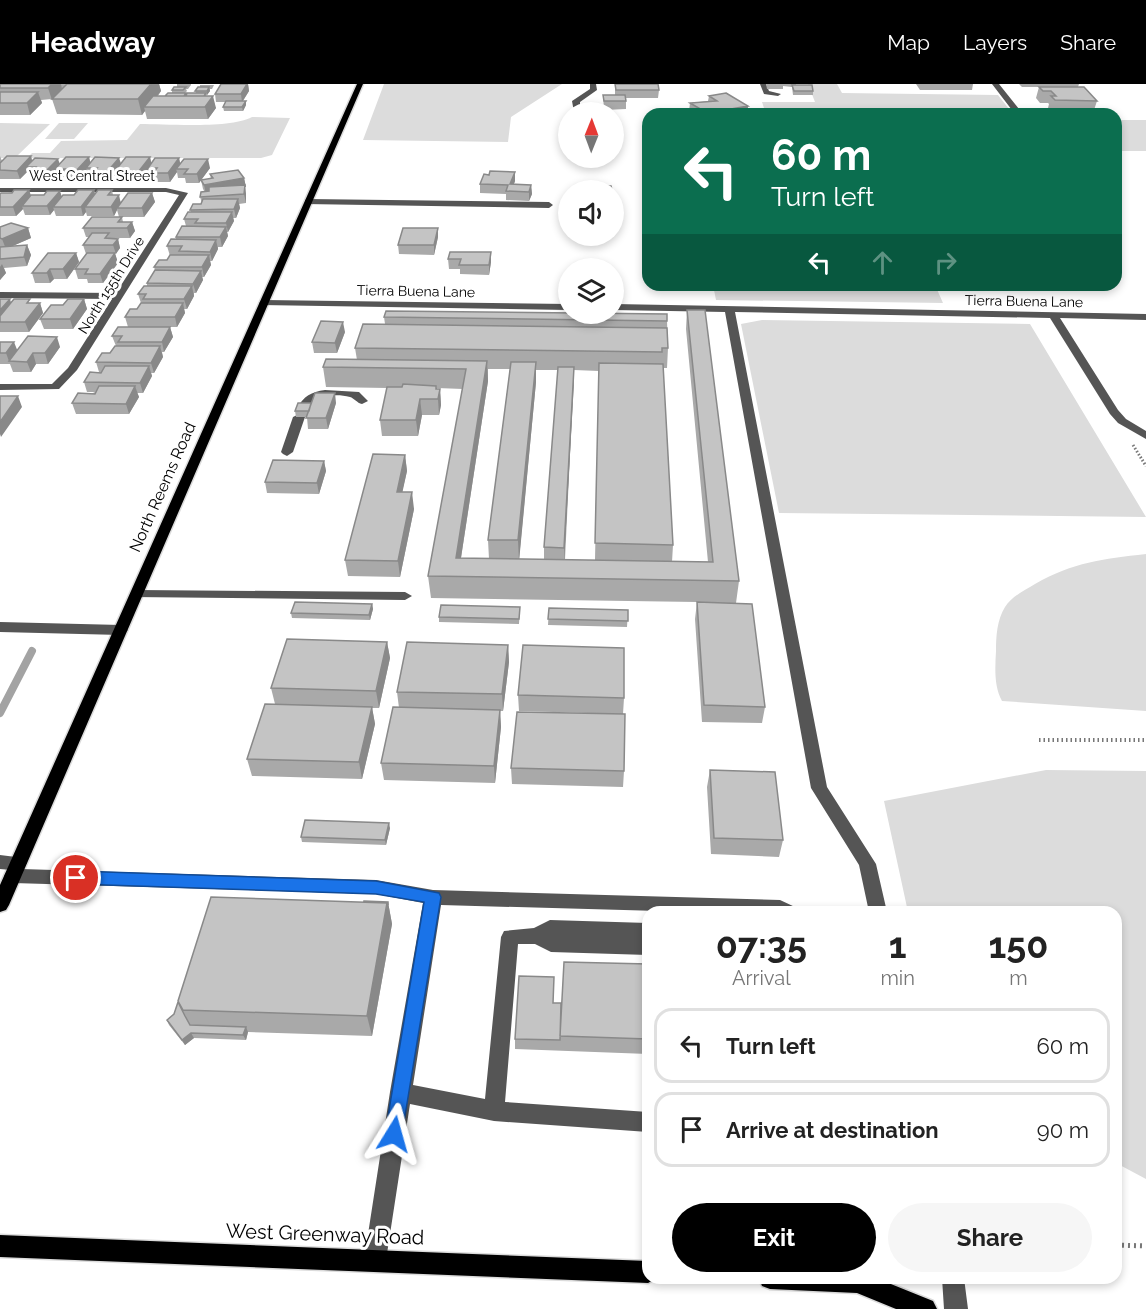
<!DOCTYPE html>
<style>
:root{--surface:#fff;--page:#f6f6f6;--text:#222;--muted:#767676;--line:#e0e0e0;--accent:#000}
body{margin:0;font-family:Raleway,sans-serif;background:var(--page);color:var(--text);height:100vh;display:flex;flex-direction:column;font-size:22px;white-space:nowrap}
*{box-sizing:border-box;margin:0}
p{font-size:20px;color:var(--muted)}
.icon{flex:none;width:33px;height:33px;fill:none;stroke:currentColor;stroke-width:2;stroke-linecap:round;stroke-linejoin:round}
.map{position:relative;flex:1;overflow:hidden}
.details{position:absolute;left:642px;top:822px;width:480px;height:378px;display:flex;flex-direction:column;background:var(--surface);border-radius:18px;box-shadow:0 3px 9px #0003}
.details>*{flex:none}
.guide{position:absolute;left:642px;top:24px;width:480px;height:183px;border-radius:18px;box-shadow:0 3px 9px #0003;background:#0b6e4f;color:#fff;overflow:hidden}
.needle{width:39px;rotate:1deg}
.fabs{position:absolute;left:558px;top:18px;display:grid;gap:12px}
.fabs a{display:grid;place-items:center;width:66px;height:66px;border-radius:50%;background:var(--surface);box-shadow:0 3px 9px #0003;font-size:30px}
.pin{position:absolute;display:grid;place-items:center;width:51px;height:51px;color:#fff;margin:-26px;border:3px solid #fff;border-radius:50%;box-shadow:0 2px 6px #0007}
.me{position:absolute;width:66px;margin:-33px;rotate:8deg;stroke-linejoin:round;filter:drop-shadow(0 0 4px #0008)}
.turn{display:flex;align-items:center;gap:21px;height:126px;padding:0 30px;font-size:27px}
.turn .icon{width:78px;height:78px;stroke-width:2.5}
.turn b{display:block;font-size:42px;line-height:51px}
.lanes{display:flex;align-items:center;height:57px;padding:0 30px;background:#0003;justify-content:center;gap:30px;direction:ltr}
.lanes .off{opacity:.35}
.eta{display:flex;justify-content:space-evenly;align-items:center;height:102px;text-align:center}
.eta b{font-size:36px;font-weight:700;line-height:42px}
.action{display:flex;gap:12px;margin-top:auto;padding:12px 30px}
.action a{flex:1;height:69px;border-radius:36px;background:var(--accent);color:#fff;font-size:24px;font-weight:700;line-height:69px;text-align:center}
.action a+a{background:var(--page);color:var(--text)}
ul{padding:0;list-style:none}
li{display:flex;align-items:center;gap:18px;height:75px;margin:0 12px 9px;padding:0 18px;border:3px solid var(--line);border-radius:18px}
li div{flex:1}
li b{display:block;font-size:22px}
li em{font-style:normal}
header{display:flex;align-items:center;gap:36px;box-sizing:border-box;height:84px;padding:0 30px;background:var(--accent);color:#fff}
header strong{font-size:28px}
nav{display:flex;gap:33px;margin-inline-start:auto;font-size:21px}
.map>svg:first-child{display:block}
.green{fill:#dcdcdc}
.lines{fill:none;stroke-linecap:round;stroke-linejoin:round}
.stream{stroke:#a3a3a3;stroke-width:8}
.major-casing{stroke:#dbdbdb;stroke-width:3}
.path-far2{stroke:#777;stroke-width:3;stroke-dasharray:1.5 2;stroke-linecap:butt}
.path-far1{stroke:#777;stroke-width:4;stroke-dasharray:1.5 3;stroke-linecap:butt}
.path{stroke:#777;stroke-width:5;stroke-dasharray:2 4;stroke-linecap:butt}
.minor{fill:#555;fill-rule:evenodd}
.major{fill:#000;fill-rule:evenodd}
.wall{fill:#a9a9a9;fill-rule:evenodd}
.shaded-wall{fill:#898989}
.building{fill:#c4c4c4;stroke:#898989;stroke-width:1.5}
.route{fill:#1a73e8;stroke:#114b97;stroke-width:1.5}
.labels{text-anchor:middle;stroke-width:6;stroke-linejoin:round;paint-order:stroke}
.far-street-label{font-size:14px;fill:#000;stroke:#fff}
.street-label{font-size:16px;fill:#000;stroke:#fff}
.near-street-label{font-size:20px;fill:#000;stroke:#fff}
</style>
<header>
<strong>Headway</strong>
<nav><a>Map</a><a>Layers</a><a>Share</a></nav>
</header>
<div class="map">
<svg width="1146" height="1225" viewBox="0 0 1146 1225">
<rect width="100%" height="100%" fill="#fff"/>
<path class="green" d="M384,0H562L511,33L508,58L363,56Z
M808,0H837L842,9L998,11L1009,25L999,30H766L762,18H815Z
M252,33L290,34L272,71L261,74H27L32,69H50L61,57L127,56L140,40C167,40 229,45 252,33Z
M1116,36H1146V67H1116Z
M0,39L50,40L15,74H0Z
M59,39H88L74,55H45Z
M713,201H935L943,219L716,216Z
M762,236L1030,240L1146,433L779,429L741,240Z
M1146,470V627L1002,617C994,602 995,585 996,567C996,552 997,536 1005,523C1011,513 1025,506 1035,500C1074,478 1102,475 1146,470Z
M1046,686L1146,687V1095L1116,1079V828H908L884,717Z"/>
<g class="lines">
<path class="stream" d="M0,629L32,567"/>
<g class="major-casing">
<path id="major" d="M357,0H363L9,821L6,826L0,828V801Z
M0,1151L648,1177V1194H657L648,1199L0,1173Z
M759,1194H876L933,1217L937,1225H896L857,1209L770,1205L762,1202Z"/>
</g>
<path class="path-far2" d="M1133,361L1146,382"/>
<path class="path-far1" d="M1039,656H1146"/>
<path class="path" d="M1116,1161L1146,1162"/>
<path class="minor" d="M590,0H596L597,6L580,18V28H574L572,17L590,5Z
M760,0H766L769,7L781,10L778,12L764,10Z
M992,0H999L1023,30H1015Z
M0,104H166L188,109L77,286L59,305L0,306V300H52L68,284L112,215L0,214V208L116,209L179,111L166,108H0Z
M308,115L549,118L553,121L549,124L305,120V116Z
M264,216L568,220V226L261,221L259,219Z
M614,220L1146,230V236L1060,234L1118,326L1126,335L1146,347V355L1118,339L1110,330L1050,234L735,228L827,703L876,780L887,828H869L859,781L811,704L725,228L614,226Z
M325,306L359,308L368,317L362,320C357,319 354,314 350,313C333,309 316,312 307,326H299L297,324C304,312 311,308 325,306Z
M299,330L305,333L293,368L287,372L283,370L281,368L293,333Z
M137,506L405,508L412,512L405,516L132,513L130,510Z
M0,538L121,541L128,546L121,551L0,548Z
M0,771L24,774L27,779L21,785L376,796L433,806L780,816L795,823L798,828H695L441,821L413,1001L485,1015L501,853L504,847L534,844L550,836L648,839V855L553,852L648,855V871L551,868L535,860H518L505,1018L648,1028V1048L494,1037L410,1020L386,1176L383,1184L375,1187L367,1184L364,1176L390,1008L423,819L376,810L13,799L7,797L4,792L7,787L11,786L0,785Z
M942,1194H964L968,1225H944Z"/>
<use href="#major" class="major"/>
</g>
<path class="wall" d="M0,0H159L161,7L158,12H165L172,9V6L177,3V0H191V1L188,5H186L187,7L185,9L186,11L196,9L195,7L200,3V1H214L212,5H210V7L207,11H206L216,24L208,35H147L145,27L142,31L57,30L52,15L41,16L42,19L30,31H0Z
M221,0H248L249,7L243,17L246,21L243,27H224L223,23L226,18H216L215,10Z
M615,0L659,6L658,14H626V25L604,26L603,11H615Z
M766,0H796V1L813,7V11H793L792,3L783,2V5H767Z
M916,0H973L972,6H920Z
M1019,0H1079L1078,3L1097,17L1093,29L1051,28L1048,24L1049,20L1048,19H1040L1036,14L1039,3H1022Z
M709,12L748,22L747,30H695L689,27L690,19L708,17Z
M0,72L2,77L31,72L32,77L60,80L89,73L90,79H121L150,73L151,79L179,74L180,80L210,84L199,99H186L185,94H178L177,88L170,98H156L154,92H150L148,86L141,96H117L116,90L109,97H95L94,93L88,92L87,87L78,97H65L64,94H58L56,88L48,97H35L33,92H29L28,87L20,95H0Z
M210,90L244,94L246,103H245L246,110V119L239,120L240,124L236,134H233L234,137L228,148H227L228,152L222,163H218V165L212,177H210L211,181L204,193H202L203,196L196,209H194V212L187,225H184L185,229L177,243H128L125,233L137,225L141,219L138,210L147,202V199L155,186L154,183L167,176L170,172L167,162L176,155V153L186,142L184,135L191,128L190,126L201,120L202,119L200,113L205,108L203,105L201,96L211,95Z
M515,97L514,100L531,101L532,110L529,117L506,116V110L480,109V100Z
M29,106L31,112L62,113L74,111L94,106L95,110L112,106L113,111L121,118L152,109L155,118L144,133H119L117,126L114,132H87L86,128L83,132H56L54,126L50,131H25L23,125L16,132H0V110Z
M122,133L123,138H132L135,147L130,154H111V155H118L120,164L115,170L118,179L103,199H88L87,195H78L75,185L86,170L83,161L89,153H86L83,144Z
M0,143L28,144L31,154L10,163L27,161L31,171L27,182L4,184L6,189L0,196V163H2H0Z
M438,144V153L434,171L399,170L398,161Z
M450,168L491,178L489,191L460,190V185H449L448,175Z
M76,169L79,178L67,195H54L50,199H35L32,189Z
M0,215L11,219H40L43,229L29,248H0Z
M84,215L87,225L73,245H44L40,235L63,221Z
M687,226L739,497L736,519L765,623L762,639L702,638L695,535L697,518L431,514L428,492L463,305L437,304V305H440L441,321L439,331H422L418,352H382L380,336L387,304L326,303L323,283L357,276L355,264L385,240L384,233L667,237L668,264L667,284H663L673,461L672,478H708L686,245ZM488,285H510L488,456L489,475L461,474L488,297ZM536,286H558L544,463V476L519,475L536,298ZM574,286L599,287L595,476H565Z
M170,243L173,253L164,268H162L163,273L154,289H151L152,292L143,309H137L139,313L129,330H76L72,319L95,308H87L84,298L99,288L96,278L110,269L116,262L112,252Z
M345,248L337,269H314L312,258Z
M0,258L17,266L60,263L48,280H36L31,288H13L10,280H0Z
M336,319L328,345H308L307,333H296L295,327Z
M405,371L407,387L402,408L414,425L400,493L348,492L345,476Z
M324,377L326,387L319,410L267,409L265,398Z
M372,520L373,525L370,536L292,534L291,529Z
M520,523L519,540L439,538V533Z
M549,524L628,526L627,543L548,541Z
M387,558L390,574L379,624H372L375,640L362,695L252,692L247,675L275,620L271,604Z
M508,561L509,578L503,627H500L501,643L495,699L384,696L381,679L399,624L397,608Z
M518,611L624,614L623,630L519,627Z
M511,684L624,687L623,703L512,700Z
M710,686L783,756L779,773L711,770L707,703Z
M390,744L386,761L302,758L301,753Z
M364,818H388L392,840L372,952L248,948L246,956L194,954L185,961L169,941L167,936L174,930L178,918Z
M648,880V970L515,965V955L554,903L553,919H561Z"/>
<path class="shaded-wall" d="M52,0H61L62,5L52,16L48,4Z
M151,0H159L161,7L148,23H144L145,27L142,31L138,15Z
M247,0H248L249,7L242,18L241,10Z
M209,3L210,7L207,11V7Z
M38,8L42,19L30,31L27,19Z
M213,12L216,24L208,35L205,23Z
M246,17V21L243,27L242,23Z
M748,22L747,30H713L714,28Z
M709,25V30H702V26Z
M31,72L33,81L26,83L28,87L20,95L17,87Z
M89,73L91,81L86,84L87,87L78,97L75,88Z
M150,73L152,82L148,84V86L141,96L139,87Z
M119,74L122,82L115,87L116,90L109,97L107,88Z
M179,74L181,83L176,85L177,88L170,98L168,89Z
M58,75L61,83L55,85L56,88L48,97L45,88Z
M208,75L210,84L199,99L197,90Z
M515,88V97L511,107L510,100Z
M244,94L246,103H245L246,110V119L244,110H206L204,101Z
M531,101L532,110L529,117V108Z
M29,106L32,115L22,122L23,125L16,132L13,123Z
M94,106L96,115L85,123L86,128L83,132L81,123Z
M60,107L63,116L53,123L54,126L50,131L47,122Z
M152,109L155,118L144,133L142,124Z
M119,111L121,120L117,124V126L114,132L111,123Z
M238,115L240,124L236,134L234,125Z
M232,128L234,137L228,148L226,139Z
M132,138L135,147L130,154L127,144Z
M226,143L228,152L222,163L220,153Z
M28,144L31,154L6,165L2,155Z
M438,144V153L434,171V161Z
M118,155L120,164L116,170L113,161Z
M216,156L218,165L212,177L210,168Z
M27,161L31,171L27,182L24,173Z
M491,168V178L489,191V181Z
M76,169L79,178L67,195L63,185Z
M115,169L118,179L103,199L100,190Z
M209,171L211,181L204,193L202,183Z
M2,180L6,189L0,196V183Z
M50,185L54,195L50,199L47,189Z
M201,187L203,196L196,209L193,200Z
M192,202L194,212L187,225L184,215Z
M10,215L13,225L0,238V226Z
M84,215L87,225L73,245L70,235Z
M40,219L43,229L29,248L25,238Z
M183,219L185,229L177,243L175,233Z
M343,238L345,248L337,269L335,259Z
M170,243L173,253L164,268L162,258Z
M57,253L60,263L48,280L45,269Z
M14,258L18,268L9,277L10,280L6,269Z
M160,262L163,273L154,289L151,279Z
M33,269L36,280L31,288L27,278Z
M487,277L488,297L458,493L456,474Z
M536,278V298L519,478L518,456Z
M149,282L152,292L143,309L140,299Z
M574,283V298L564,480V464Z
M135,302L139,313L129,330L126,320Z
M440,305L441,321L439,331L438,315Z
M335,309L336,319L328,345L326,334Z
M18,312L22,323L1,353L0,350V338Z
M420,315L422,331L418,352L416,336Z
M405,371L407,387L399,424L397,408Z
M324,377L326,387L319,410L317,399Z
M412,408L414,425L400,493L398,477Z
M372,520L373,525L370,536L369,531Z
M387,558L390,574L379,624L376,607Z
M508,561L509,578L503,627L502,610Z
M372,623L375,640L362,695L359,678Z
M500,626L501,643L495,699L494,682Z
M389,739L390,744L386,761L385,756Z
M388,818L392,840L372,952L367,932L387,819Z
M246,943L248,948L246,956L243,951Z
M191,949L194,954L185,961L182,956Z"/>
<path class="building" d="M0,0H52L48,4H0Z
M67,0H151L138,15H52Z
M221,0H247L241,10H215Z
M615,0H658L659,6H616Z
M792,1H812L813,7H794Z
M174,3H186L183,6H172Z
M198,3H209L207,7H195Z
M1039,3H1084L1097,17L1055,16L1051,12H1056L1051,7H1043Z
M0,8H38L27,19H0Z
M168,9H186L184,12H165Z
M187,9H206L204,12H186Z
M726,9L748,22L714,28L709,25L702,26L690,19L717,17L709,12Z
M603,11H625L626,17H604Z
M153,12H213L205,23H144Z
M226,17H246L242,23H223Z
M7,72H31L17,87L0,86V79Z
M66,73H89L75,88H62L65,85H55Z
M95,73L119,74L107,88H93L97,84H86Z
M126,73H150L139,87H115Z
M35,74L58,75L45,88H32L36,83H26Z
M155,74H179L168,89H153L157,84H148Z
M184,75H208L197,90H184L188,85H176Z
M238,86L244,94L204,101L201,96L213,94L210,90Z
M490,87L515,88L510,100L531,101L529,108L506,107L508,101L480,100L484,90L489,91Z
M245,101L244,110L200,113L201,108L209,107V103Z
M593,102H611L612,106H593Z
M14,106H29L13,123H0V110L1,109H12Z
M78,106H94L81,123H53L63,111H74Z
M98,106H112L108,111H119L111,123H85Z
M47,107H60L47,122H22L31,111H44Z
M128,109H152L142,124H117Z
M203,115H238L234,125L190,126L193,120H201Z
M188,128H232L226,139H195L198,135H184Z
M92,133H122L118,138H132L127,144H83Z
M11,139L28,144L2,155L0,154V143Z
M182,142L226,143L220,153H176Z
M403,144H438L434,161H398Z
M92,149H109L105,154L118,155L113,161H83Z
M171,155L216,156L210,168L179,167L182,162H167Z
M27,161L24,173L0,175V163Z
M450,168H491L489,181H459L461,175H448Z
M48,169H76L63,185H50L47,189H32Z
M87,169H115L100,190H85L88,185H75Z
M170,171H209L202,183H154L159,176H167Z
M155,186L201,187L193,200L147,199Z
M144,202H192L184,215H143L146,210H138Z
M0,215H10L0,226Z
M14,215H30L27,219H40L25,238H0V232Z
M68,215H84L70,235H40L51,221H63Z
M141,219H183L175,233H125L130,225H137Z
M687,226H705L739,497L428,492L466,285L323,283L326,275L487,277L456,474L713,478Z
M386,227L667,230V237L384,233Z
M321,237L343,238L335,259L312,258Z
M363,240L667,244L668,264H662V268L355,264Z
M118,243H170L162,258H118L122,252H112Z
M28,252L57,253L45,269H33L27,278L9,277Z
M0,258H14L6,269H0Z
M115,262H160L151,279L96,278L102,269H110Z
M511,278H536L518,456H488Z
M599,279L663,280L673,461L595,459Z
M105,282H149L140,299L84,298L90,288L101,289Z
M558,283H574L564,464L544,463Z
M403,300L436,302V305H440L438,315H420L416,336H380L387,303H402Z
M99,302H135L126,320L72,319L78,309L95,310Z
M315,309H335L326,334H306Z
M0,312H18L0,338Z
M298,319H311L309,327H295Z
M373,370L405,371L397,408H412L398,477L345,476Z
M273,376L324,377L317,399L265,398Z
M295,518L372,520L369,531L291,529Z
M697,518L752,520L765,623L704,621Z
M441,521L520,523L519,535L439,533Z
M549,524L628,526V537L548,535Z
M287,555L387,558L376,607L271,604Z
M407,558L508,561L502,610L397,608Z
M523,561L624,564V614L518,611Z
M265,620L372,623L359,678L247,675Z
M393,623L500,626L494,682L381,679Z
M517,628L625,630L624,687L511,684Z
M710,686L775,688L783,756L714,754Z
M305,736L389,739L385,756L301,753Z
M211,813L387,819L367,932L183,926L178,917Z
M364,817L388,818V821L387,819L364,818Z
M564,878L648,880V955L560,952Z
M519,892L554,893L553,919H561L560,956L515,955Z
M178,918L185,932L190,941L246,943L243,951L191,949L182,956L167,936L174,930Z"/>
<path class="route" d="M76,787L376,797L439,809L441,813L401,1056L394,1059L388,1056L385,1050L424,818L376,810L76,800L71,799L69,794L71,789Z"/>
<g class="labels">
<g class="far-street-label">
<text x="92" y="97">West Central Street</text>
<text transform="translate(111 201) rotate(-58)" y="5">North 155th Drive</text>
<text transform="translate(416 207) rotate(1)" y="5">Tierra Buena Lane</text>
<text transform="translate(1024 217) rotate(1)" y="5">Tierra Buena Lane</text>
</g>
<g class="street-label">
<text transform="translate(162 403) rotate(-66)" y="6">North Reems Road</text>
</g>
<g class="near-street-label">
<text transform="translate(325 1150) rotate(2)" y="7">West Greenway Road</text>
</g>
</g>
</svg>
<div class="fabs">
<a><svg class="needle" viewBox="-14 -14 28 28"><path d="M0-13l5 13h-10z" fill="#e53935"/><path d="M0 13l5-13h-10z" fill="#767676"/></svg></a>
<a><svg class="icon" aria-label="sound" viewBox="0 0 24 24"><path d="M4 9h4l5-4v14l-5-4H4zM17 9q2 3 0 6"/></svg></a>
<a><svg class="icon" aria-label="layers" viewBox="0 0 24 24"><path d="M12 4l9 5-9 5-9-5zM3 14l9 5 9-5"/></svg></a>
</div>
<div class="pin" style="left:76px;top:794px;background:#d93025"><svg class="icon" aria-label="arrive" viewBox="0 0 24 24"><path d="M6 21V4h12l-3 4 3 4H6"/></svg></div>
<svg class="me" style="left:394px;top:1050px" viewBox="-20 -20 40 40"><path d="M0-17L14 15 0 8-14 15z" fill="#1a73e8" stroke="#fff" stroke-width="4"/></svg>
<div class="guide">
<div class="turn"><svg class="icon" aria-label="left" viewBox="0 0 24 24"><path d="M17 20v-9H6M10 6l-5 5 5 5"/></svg><div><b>60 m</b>Turn left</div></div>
<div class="lanes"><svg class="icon" aria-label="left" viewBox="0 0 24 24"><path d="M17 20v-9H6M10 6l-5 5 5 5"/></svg><svg class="icon off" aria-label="ahead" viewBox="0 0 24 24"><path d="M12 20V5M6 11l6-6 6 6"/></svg><svg class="icon off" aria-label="right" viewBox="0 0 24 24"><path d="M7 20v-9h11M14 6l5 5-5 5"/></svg></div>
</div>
<section class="details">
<div class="eta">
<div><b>07:35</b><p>Arrival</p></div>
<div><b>1</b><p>min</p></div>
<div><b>150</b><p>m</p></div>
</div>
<ul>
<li><svg class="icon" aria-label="left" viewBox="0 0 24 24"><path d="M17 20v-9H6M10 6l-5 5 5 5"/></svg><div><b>Turn left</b></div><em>60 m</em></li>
<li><svg class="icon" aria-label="arrive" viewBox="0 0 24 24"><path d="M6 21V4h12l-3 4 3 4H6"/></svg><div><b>Arrive at destination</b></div><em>90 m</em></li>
</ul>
<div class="action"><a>Exit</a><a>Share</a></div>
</section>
</div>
